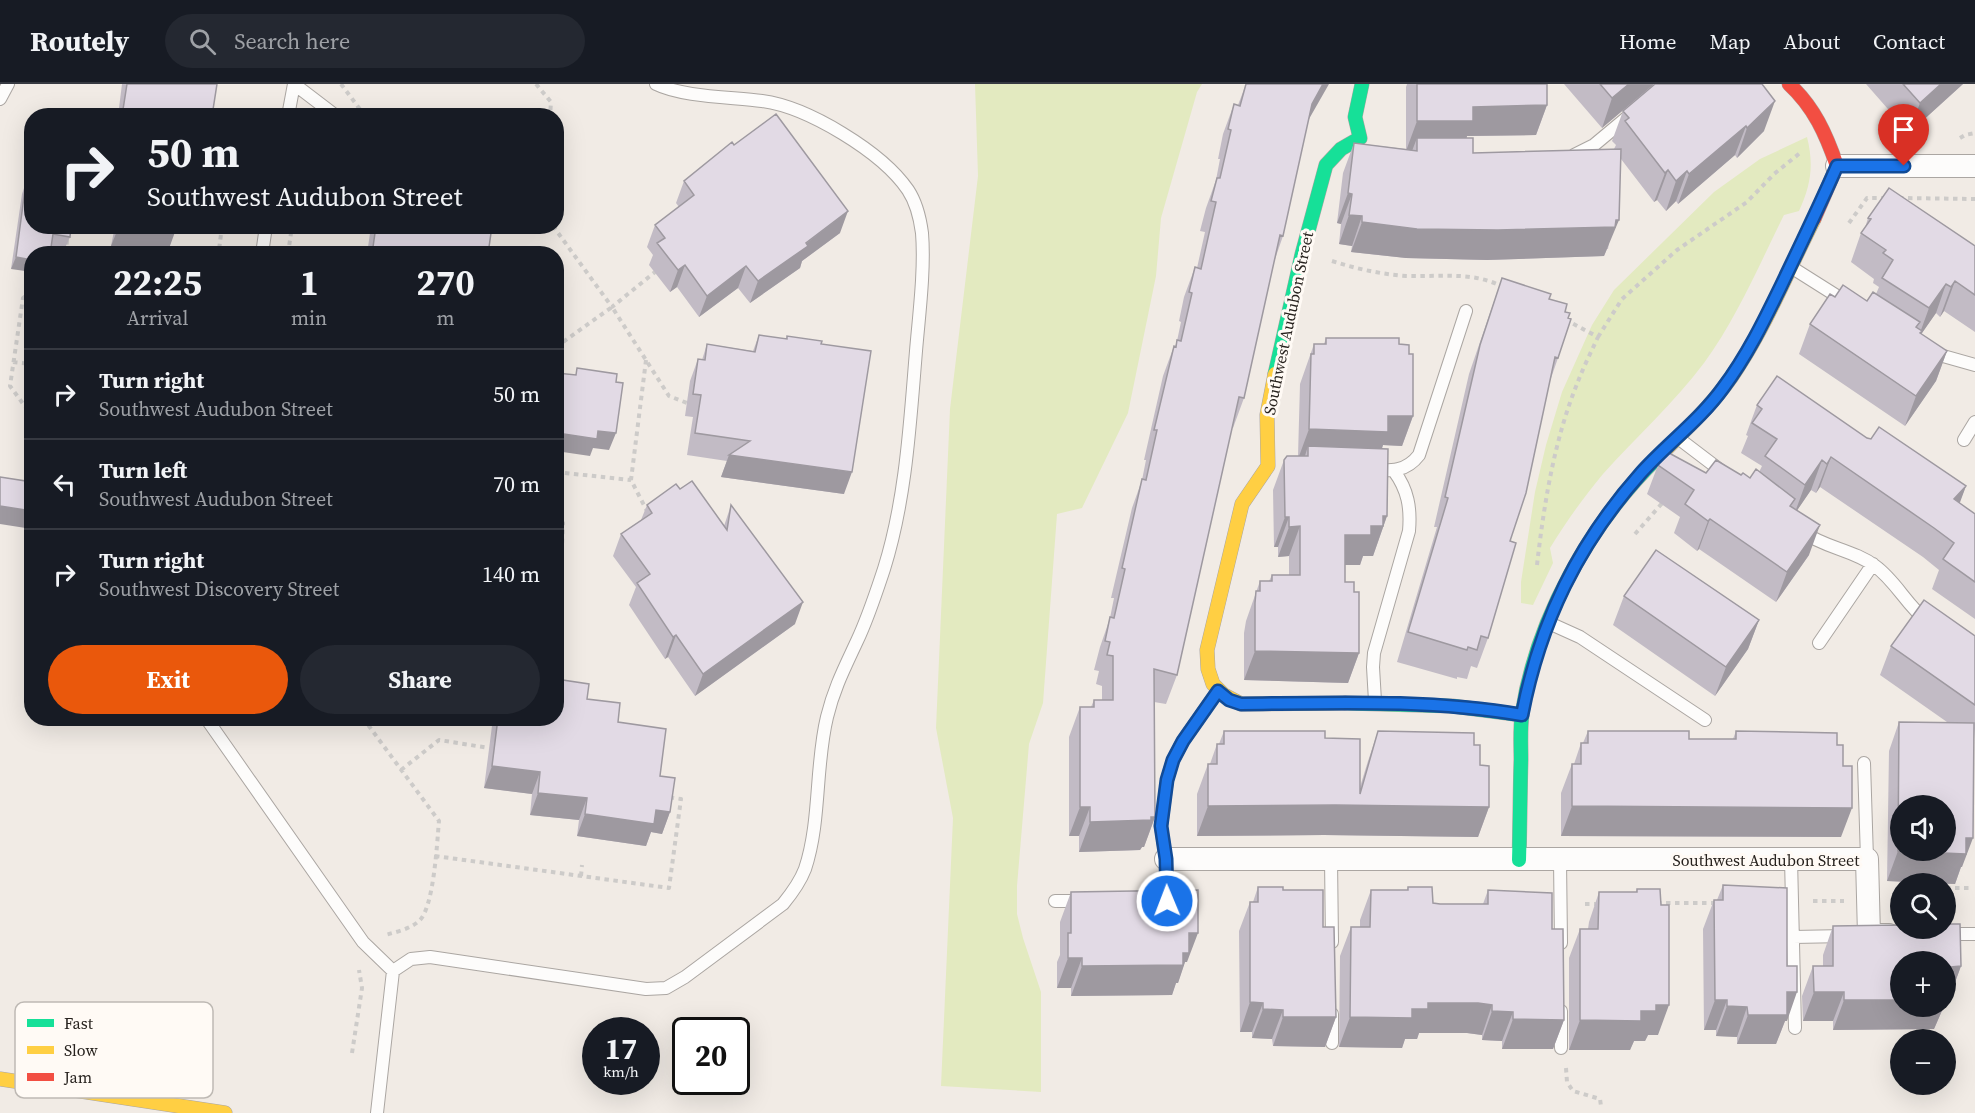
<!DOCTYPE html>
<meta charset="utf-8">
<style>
:root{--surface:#171b24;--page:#242831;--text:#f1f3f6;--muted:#9ea1a6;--line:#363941;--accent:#ea580c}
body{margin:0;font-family:"Source Serif 4",serif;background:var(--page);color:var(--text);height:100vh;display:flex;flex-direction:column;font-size:22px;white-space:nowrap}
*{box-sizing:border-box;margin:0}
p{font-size:20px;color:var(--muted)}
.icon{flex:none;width:33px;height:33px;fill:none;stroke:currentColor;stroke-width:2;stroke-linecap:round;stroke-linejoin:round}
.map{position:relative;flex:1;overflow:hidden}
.drawer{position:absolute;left:24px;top:162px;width:540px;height:480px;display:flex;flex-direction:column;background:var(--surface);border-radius:24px;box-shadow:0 6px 24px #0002}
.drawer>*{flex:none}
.top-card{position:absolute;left:24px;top:24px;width:540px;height:126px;border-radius:24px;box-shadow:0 6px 24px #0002;background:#171b24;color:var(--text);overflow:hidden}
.tools{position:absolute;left:1890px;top:711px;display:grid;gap:12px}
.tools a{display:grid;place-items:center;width:66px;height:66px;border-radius:50%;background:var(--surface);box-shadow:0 6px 24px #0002;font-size:30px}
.speed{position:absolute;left:582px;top:933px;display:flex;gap:12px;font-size:30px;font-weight:700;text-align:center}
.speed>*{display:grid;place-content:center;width:78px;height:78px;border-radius:50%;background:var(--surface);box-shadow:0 6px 24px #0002;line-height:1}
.speed small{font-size:15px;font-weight:400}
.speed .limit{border:3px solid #111;border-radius:9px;background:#fff;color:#111}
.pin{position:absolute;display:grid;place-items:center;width:51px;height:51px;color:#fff;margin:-62px -26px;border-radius:50% 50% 50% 0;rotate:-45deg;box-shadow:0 0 6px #0007}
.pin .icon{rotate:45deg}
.me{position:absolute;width:66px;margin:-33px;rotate:359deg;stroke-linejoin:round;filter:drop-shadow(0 0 4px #0008)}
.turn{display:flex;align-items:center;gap:21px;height:126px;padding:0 24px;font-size:27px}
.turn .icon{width:78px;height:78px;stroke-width:2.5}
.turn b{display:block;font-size:42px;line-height:51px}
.eta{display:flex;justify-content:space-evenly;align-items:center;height:102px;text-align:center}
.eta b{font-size:36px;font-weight:700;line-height:42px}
.action{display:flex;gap:12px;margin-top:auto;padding:12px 24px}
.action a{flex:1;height:69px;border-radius:36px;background:var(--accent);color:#fff;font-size:24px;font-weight:700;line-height:69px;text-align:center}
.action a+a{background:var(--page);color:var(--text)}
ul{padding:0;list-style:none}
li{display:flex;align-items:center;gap:18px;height:90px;padding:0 24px;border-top:2px solid var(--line)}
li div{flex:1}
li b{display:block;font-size:22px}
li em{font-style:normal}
header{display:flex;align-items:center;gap:36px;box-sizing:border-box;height:84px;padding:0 30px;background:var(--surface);border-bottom:2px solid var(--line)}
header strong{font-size:28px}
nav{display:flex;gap:33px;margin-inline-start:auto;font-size:21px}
.search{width:420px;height:54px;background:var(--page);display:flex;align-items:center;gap:15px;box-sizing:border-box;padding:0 21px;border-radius:33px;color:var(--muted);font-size:22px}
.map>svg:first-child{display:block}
.green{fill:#e3eac0}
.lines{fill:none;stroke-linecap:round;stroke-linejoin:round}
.lane-casing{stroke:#aba6a2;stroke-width:14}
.street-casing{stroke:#aba6a2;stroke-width:24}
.fast-casing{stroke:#aba6a2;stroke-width:15}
.slow-casing{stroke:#aba6a2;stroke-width:15}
.jam-casing{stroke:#aba6a2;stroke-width:15}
.path{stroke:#cdcbc9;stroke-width:4;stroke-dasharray:4.5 4.5;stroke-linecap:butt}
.lane{stroke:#fdfcfb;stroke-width:12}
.street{stroke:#fdfcfb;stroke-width:22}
.fast{stroke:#16e098;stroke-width:14}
.slow{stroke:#ffcf43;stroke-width:14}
.jam{stroke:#f24e42;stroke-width:14}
.wall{fill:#c2bbc5}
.shaded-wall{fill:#9e99a0}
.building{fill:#e2dae5;stroke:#9e99a0;stroke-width:1.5;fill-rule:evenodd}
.route-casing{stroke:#114b97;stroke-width:15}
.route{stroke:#1a73e8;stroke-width:10}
.labels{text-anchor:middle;stroke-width:6;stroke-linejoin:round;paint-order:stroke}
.street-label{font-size:16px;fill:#27221e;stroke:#fffaf5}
.key{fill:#fffaf5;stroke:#beb9b4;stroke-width:1.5}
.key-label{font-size:16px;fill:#27221e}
</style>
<header>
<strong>Routely</strong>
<div class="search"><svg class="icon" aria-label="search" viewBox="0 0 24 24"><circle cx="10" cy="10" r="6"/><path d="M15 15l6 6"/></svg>Search here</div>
<nav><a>Home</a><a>Map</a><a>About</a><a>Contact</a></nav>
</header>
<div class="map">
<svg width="1975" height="1029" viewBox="0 0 1975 1029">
<rect width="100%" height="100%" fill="#f1ebe5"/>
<path class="green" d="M975,0H1202L1197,8L1161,134L1156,192L1128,329L1082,424L1057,430L1043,619L1029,660L1017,802V830L1023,854L1041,908V1008L941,1002L953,734L936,644L950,325L978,92Z
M1807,53C1814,81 1811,101 1799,127L1784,131C1759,181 1737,234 1704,279C1674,319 1636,353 1603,390C1583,414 1566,438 1550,464L1553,479L1533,521L1521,519V498L1535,408L1546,361L1562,308L1592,241L1614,206L1714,108L1760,75Z"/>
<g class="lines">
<g class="lane-casing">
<path id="lane" d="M294,0L336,32
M0,15L8,0
M288,32L294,0
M1574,71L1594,61L1630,31
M262,170L266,142
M1791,183L1848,219
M1929,268L1975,281
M1678,354L1724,389
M1964,356L1975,338
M1372,386C1391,387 1406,388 1419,371L1466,227
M1803,448C1825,464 1854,466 1875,482C1896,497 1907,522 1927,537
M1549,539L1580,553L1705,636
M1819,559L1873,480
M1375,617L1373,583L1374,569L1409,447C1411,424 1408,406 1394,387
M206,634L363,858L393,887
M1864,679L1867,775
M1331,775L1332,858
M1791,775L1795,944
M1560,776L1561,859
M1055,817H1081
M1162,817H1167L1166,775L1161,743L1167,696L1173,676L1183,657L1217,608
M1946,850H1975
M1793,853L1846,852
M1561,927V964
M1332,930V959
M377,1029L393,887L411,875L430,873L646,905L666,904L685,893L783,820C792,809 800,798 805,785C821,737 815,682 827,633C834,604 845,583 857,557C868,534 876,509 884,485C906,415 910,339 916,267C919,231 925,185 922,149C920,134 916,118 908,106C882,68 808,23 762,17C732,13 682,13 656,0"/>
</g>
<g class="street-casing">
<path id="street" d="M1837,82H1975
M1166,775H1867L1869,851H1889"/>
</g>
<g class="fast-casing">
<path id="fast" d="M1275,290L1302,170L1326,81L1341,65L1360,54L1355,33L1362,0
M1345,619L1452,622L1522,631
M1519,776C1520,743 1520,709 1521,676C1521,661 1520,645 1522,630C1536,536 1590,439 1658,373"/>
</g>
<g class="slow-casing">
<path id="slow" d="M1275,290L1267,331L1268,382L1242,420L1207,566L1208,585L1213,600L1224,611L1241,620L1345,619
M1658,373C1686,345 1717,317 1738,283C1768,237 1789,184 1814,135
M0,995L225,1029"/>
</g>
<g class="jam-casing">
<path id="jam" d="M1789,0C1814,23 1826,50 1837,82L1814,135"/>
</g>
<path class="path" d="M341,0L365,32
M536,0L551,18L550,32
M1960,54L1965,51L1975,49
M1899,114L1975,115
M1849,139L1867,114H1886
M222,142L219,166L238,170
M553,142L612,223L655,188
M67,156L66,166L72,170
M288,170L292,142
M1332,177C1357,185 1380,190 1406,192C1440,193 1473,187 1503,203
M32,207L23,214L10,302L32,332
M1598,253L1622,215L1677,166L1747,118L1774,90L1800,69
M556,263L612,223L669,312L687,319
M646,276L631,396L648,429
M13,278L32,280
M556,388L631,396
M556,430L563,439L562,462L556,501
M1635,450L1664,417
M1537,481C1544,420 1554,357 1577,300C1583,284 1591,268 1598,253L1566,236
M363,634L439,737C437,758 434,824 419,837C410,845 396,848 385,851
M401,686L439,656L489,664
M435,772L669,804L681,715L668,713
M581,792L582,781
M1946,804H1972
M1813,817H1844
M1657,819H1718
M1585,820H1598
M352,969L362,904L359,886
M1566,984L1567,998L1573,1007L1600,1015L1601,1022
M1946,996L1950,1002"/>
<use href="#lane" class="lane"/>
<use href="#street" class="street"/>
<use href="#fast" class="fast"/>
<use href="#slow" class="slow"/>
<use href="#jam" class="jam"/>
</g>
<path class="wall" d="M122,0H217L212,32H118Z
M1246,0L1308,37L1283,152L1274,178L1244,314L1233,344H1232L1177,591L1166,620L1154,618L1155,733L1144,763H1142L1140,766L1079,768V752H1069V653L1080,623H1091L1094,616H1102V602L1096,600L1099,587L1094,586L1100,563L1110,534L1114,514H1111L1132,424L1142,396L1146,376H1144L1163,292L1174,262L1175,263L1177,257L1181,238L1179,237L1184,213L1195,183L1197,184L1205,148L1200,147L1206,124L1216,96L1220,75H1218L1223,50L1234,20L1238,21Z
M1407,0H1547V21L1536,51L1467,52V54L1473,69L1614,65L1616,61L1612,57L1623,27L1655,0L1764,47L1737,74L1735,71L1678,120L1676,117L1666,127L1657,116L1654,118L1621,75L1608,165H1607L1604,172L1487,176L1406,174L1351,168L1352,162L1339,160L1341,140L1337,139L1343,89L1354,59L1406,65V3Z
M1564,0H1654L1602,44Z
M1866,0H1963L1909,49Z
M734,61L840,149L802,177L800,184L750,219L738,204L699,233L677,203L670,208L649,181L653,171L647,163L655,141L679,123L676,119L684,97Z
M26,98L70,153L65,164L51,162L11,185L22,110Z
M1868,134L1975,162V248L1944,227L1940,233L1936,229L1921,250L1947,267L1936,297L1905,342L1799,270L1810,240L1835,213L1867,217L1876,210L1879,203L1873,199L1874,195L1851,178L1861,149L1865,144Z
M115,142H176L111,162Z
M371,142H492L488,170H367Z
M1502,194L1549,215L1565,228L1558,274L1550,297L1510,457L1488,554L1477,584L1471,582L1467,595L1457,593V595L1397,578L1437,443H1434L1469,290Z
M759,251L786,255L787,252L821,260L844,410L721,393L727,377L687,371L693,333L685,332L690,297L698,275L702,276L707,260L753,267Z
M1326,254L1399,260L1409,270L1413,332L1402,362L1383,361L1382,365L1387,432L1373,472H1363L1360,481H1345V498L1354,508L1359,569L1348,599L1244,596V549L1246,537L1260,497H1269L1272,491H1289V472L1278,473V463H1274L1273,406L1284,376L1298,372L1300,300L1314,260H1324Z
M1757,321L1867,354L1966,402L1959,419L1975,430V535L1932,505L1939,486L1923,473L1820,403L1816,409L1811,406L1797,426L1809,471L1776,518L1699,465L1697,467L1674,449L1680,433L1647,410L1658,381L1706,389L1741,391L1750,394L1759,388L1762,382L1741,369L1748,352L1746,351Z
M680,405L724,442L731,421L795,540L695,612L668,573L665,575L629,521L636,503L613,472L621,450L641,436L647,421Z
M1624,512L1759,536L1748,565L1715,612L1613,541Z
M1975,552V644L1962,783H1961L1955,800L1887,797L1889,667L1899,638H1947L1880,591L1891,562Z
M587,615L618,638L660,692L670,728L662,750L651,748L646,762L577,752L579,736L530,731L532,710L484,704L493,634H556Z
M1224,647L1325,654L1360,703L1368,677L1378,647L1474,661L1480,681L1489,723L1478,753L1324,751L1197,752V710L1208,680H1210L1217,660H1219Z
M1588,647L1689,655H1733L1736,647L1837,661L1841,753L1561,752V709L1572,680H1574L1581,659H1583Z
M1723,801L1787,937H1785L1776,960H1737V953L1716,952V946H1704L1703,845L1714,816H1717Z
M1258,803L1283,806L1323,843L1336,933L1325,963L1273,962L1272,955L1252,954V948H1240L1239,847L1250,818H1253Z
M1408,803L1433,819L1440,820H1483L1488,806L1552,845L1564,936L1553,965H1502V957L1482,956V951L1467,949H1419L1417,955H1405L1402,964L1339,963L1340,872L1351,843H1360V836L1371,806H1407Z
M1637,805L1658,951H1648L1645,957H1634L1630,966H1569V874L1580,845H1588L1589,838L1599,808H1636Z
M1071,808L1187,878H1185L1178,899H1176L1172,911L1071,912V904H1057V878L1060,871V838Z
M1946,840H1960L1961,882L1950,912H1948L1946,919V878H1900V922H1944L1934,945L1833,946V937H1803L1802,912L1813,882H1823V871L1833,842L1900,841V844H1946Z"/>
<path class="shaded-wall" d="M1323,0H1329L1301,49L1312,20Z
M1629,0H1654L1602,44L1612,14Z
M1941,0H1963L1909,49L1920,19Z
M1775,17L1764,47L1737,74L1747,44Z
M1547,21L1536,51L1467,52L1462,67L1417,54L1412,67H1406L1417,37L1473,23Z
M1746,42L1735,71L1678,120L1689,90Z
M1668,86L1657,116L1654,118L1665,89Z
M1687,87L1676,117L1666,127L1676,97Z
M1348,109L1352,110L1341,140L1337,139Z
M848,127L840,149L802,177L800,184L750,219L758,197Z
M1349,131L1362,132L1352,162L1339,160Z
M1619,136L1604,172L1487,176L1406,174L1351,168L1362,138Z
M119,142H135L175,148L167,170H165L111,162Z
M16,173L32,176V188L11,185Z
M685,181L677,203L670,208L678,186Z
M746,182L738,204L699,233L707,212Z
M1955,197L1944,227L1940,233L1951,203Z
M1946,200L1936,229L1920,252L1909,279L1929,224Z
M1947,267L1936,297L1905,342L1916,312Z
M1388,332H1413L1402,362L1383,361L1377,378L1308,362L1304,375H1298L1309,345Z
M598,347L616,349L609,366L593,364L590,372L556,367L557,349Z
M729,371L852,388L844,410L721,393Z
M1831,373L1820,403L1816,409L1827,380Z
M1822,376L1811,406L1794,431L1805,401Z
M1966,402L1955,432L1954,415Z
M0,422L32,427V445L0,440Z
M1383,432H1387L1373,472H1363L1360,481H1334L1345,451L1371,442Z
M1285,433H1289L1278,463H1274Z
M1710,435L1699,465L1697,467L1708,437Z
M1820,441L1809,471L1776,518L1787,488Z
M1300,442L1289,472L1278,473L1289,443Z
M803,518L795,540L695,612L703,590Z
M1759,536L1748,565L1715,612L1726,583Z
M676,551L668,573L665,575L673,553Z
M1255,567L1359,569L1348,599L1244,596Z
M492,682L540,688L532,710L484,704Z
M538,709L587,714L579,736L530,731Z
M1335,721L1489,723L1478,753L1324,751L1197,752L1208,722Z
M1572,722L1852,724L1841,753L1561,752Z
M1080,723H1090L1079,752H1069Z
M656,726L670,728L662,750L651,748L646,762L577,752L585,730Z
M1155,733L1144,763H1142L1140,766L1079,768L1090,738Z
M1966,754H1973L1962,783H1961L1955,800L1887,797L1898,767Z
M1189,849H1198L1187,878H1185L1178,899H1176L1172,911L1071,912L1082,882Z
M1068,874H1082L1071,904H1057Z
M1961,882L1950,912H1948L1946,919V899L1951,883Z
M1787,908H1797L1787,937H1785L1776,960H1737L1748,931Z
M1814,908H1844L1833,937H1803Z
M1715,916H1727L1716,946H1704Z
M1844,916H1900V922H1944L1934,945L1833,946Z
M1250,918L1263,919L1252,948H1240Z
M1428,919H1478L1492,921L1482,951L1467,949H1419L1417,955H1405L1402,964L1339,963L1350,933L1412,925Z
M1656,921H1669L1658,951H1648L1645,957H1634L1630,966H1569L1580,936Z
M1727,922L1747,923L1737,953L1716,952Z
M1263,925L1283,926L1272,955L1252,954Z
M1492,927L1513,928L1502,957L1482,956Z
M1283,933H1336L1325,963L1273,962Z
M1513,935L1564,936L1553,965H1502Z"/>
<path class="building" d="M127,0H217L212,32H122Z
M1246,0H1323L1312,20L1283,152L1280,151L1244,314L1239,313L1177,591L1154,585L1155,733H1151V736L1090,738V723H1080V623H1094V616H1113V572L1107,571L1110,558L1105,557L1110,533L1114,534L1125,485L1122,484L1142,395L1146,396L1157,346H1154L1174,262L1176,263L1177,256L1181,257L1192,209L1189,208L1195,183L1201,185L1216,118L1211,117L1217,94H1220L1231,46L1228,45L1234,20L1240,22Z
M1417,0H1547V21L1473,23V37H1417Z
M1600,0H1629L1612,14Z
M1655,0H1762L1775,17L1747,44L1746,42L1689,90L1687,87L1676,97L1668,86L1665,89L1625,37L1629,34L1623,27Z
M1903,0H1941L1920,19Z
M776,30L848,127L806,159L808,162L758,197L746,182L707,212L685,181L678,186L657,159L665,154L655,141L694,111L684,97L732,58L734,61Z
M1417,54H1473V69L1621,65L1619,136H1616L1615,143L1498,146L1417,145L1362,138V132L1349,131L1352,110L1348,109L1354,59L1417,67Z
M26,98L32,99V142H71L70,153L53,150L50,170H32V176L16,173Z
M1889,104L1975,162V211L1955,197L1951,203L1946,200L1929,224L1882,194L1893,176L1883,169L1886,166L1861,149L1871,135L1868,134Z
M135,142H176L175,148Z
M376,142H492L488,170H372Z
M1502,194L1551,210L1549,215L1567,220L1565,228L1570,229L1568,234L1571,235L1558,274L1555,273L1526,409L1510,457L1516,459L1488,554L1481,552L1477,566L1468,563L1467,566L1408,548L1448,414L1445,413L1480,261Z
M1843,201L1867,217L1873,208L1920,238L1916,243L1922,247L1920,249L1947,267L1916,312L1810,240L1830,210L1835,213Z
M759,251L787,255V252L822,257L821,260L871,267L852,388L729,371L750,357L695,349L701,311L693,310L698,275L705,276L707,260L755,268Z
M1326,254H1399V260L1409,261V270H1413V332H1388V348L1309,345L1311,270H1314V260H1326Z
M577,284L617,290L616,298L623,299L616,349L598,347L597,355L557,349L559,341L556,340L557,289L576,291Z
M1777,292L1867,354L1871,355L1879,343L1966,402L1954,415L1975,430V498L1943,475L1954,459L1934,444L1831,373L1827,380L1822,376L1805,401L1765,372L1777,355L1752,339L1762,325L1757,321Z
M1308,362L1388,365L1387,432H1383V442H1371V451H1345V498H1354V508H1359V569L1255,567V519L1256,507H1260V497H1272V491H1300V442L1289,443V433H1285L1284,376L1287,372H1308Z
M1669,369L1706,389L1716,376L1741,391L1743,389L1750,394L1756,385L1795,415L1790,422L1820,441L1787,488L1710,435L1708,437L1685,420L1694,406L1658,381Z
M0,393L32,398V427L0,422Z
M692,397L727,446L731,421L803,518L703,590L676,551L673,553L637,499L650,490L621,450L652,429L647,421L676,400L680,405Z
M1656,466L1759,536L1726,583L1624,512Z
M1924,516L1975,552V621L1891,562Z
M556,595L589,600L587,615L620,619L618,638L666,645L660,692L675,694L670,728L656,726L654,740L585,730L587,714L538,709L540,688L492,682L498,634H556Z
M1899,638L1974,639L1973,754H1966V770L1898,767ZM1900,722H1946V766H1900Z
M1224,647H1325V654L1360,655V710L1378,647L1474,649V661H1480V681L1489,682V723L1335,721L1208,722V680H1217V660H1224Z
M1588,647H1689V655H1736V647L1837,649V661H1843V682H1852V724L1572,722V680H1581V659H1588Z
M1723,801L1787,804V882H1797V908H1787V931H1748L1747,923L1727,922V916H1715L1714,816H1723Z
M1258,803H1283V806H1323V843H1334L1336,933H1283V926L1263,925V919L1250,918V818H1258Z
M1408,803H1432L1433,819L1440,820H1488V806L1552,809V845H1563L1564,936L1513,935V928L1492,927V921L1478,919H1428V925H1412V934L1350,933L1351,843H1370L1371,806H1408Z
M1637,805H1660L1661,821H1669V921H1656V927H1641V937L1580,936V845H1598L1599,808H1637Z
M1198,806V849H1189V869H1183V881L1082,882V874H1068V849H1071V808Z
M1946,840H1960L1961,882L1951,883V903H1946V878H1900V916H1844V908H1814L1813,882H1833V842L1900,841V844H1946Z"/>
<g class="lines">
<g class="route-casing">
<path id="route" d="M1167,817L1166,775L1161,742L1167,696L1173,676L1183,657L1218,607L1229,616L1241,620C1335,619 1429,615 1522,631C1540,538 1578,460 1641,389C1667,360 1700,336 1723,304C1747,272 1764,237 1781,202C1800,162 1819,123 1837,82H1904"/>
</g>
<use href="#route" class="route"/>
</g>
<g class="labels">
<g class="street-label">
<text transform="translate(1288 239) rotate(-78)" y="6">Southwest Audubon Street</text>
<text x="1766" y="782">Southwest Audubon Street</text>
</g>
</g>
<rect x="15" y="918" width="198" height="96" rx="9" class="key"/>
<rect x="27" y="935" width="27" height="8" fill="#16e098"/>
<rect x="27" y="962" width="27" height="8" fill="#ffcf43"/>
<rect x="27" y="989" width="27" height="8" fill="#f24e42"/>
<g class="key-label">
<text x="64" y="945">Fast</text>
<text x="64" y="972">Slow</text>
<text x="64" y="999">Jam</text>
</g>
</svg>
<div class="tools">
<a><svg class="icon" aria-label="sound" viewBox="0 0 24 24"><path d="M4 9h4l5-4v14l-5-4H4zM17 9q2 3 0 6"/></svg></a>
<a><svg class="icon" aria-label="search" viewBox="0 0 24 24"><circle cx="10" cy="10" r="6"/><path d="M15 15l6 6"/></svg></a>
<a>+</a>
<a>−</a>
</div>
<div class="speed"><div>17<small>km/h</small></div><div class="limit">20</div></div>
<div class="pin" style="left:1904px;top:82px;background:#d93025"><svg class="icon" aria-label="arrive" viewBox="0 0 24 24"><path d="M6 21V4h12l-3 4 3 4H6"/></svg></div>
<svg class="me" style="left:1167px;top:817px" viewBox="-20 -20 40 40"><circle r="17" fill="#1a73e8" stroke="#fff" stroke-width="3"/><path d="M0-11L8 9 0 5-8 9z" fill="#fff"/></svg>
<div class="top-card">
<div class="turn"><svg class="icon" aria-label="right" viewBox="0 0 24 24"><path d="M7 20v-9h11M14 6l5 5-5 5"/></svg><div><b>50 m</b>Southwest Audubon Street</div></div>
</div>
<section class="drawer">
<div class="eta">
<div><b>22:25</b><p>Arrival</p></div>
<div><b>1</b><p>min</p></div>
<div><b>270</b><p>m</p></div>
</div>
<ul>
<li><svg class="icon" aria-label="right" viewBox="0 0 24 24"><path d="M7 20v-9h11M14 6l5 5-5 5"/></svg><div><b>Turn right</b><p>Southwest Audubon Street</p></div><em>50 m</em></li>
<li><svg class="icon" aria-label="left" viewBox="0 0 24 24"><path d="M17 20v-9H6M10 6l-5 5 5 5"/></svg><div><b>Turn left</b><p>Southwest Audubon Street</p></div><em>70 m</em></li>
<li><svg class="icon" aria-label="right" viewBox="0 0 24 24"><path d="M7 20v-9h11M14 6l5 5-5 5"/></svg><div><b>Turn right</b><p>Southwest Discovery Street</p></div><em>140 m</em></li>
</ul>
<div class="action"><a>Exit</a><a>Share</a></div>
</section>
</div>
